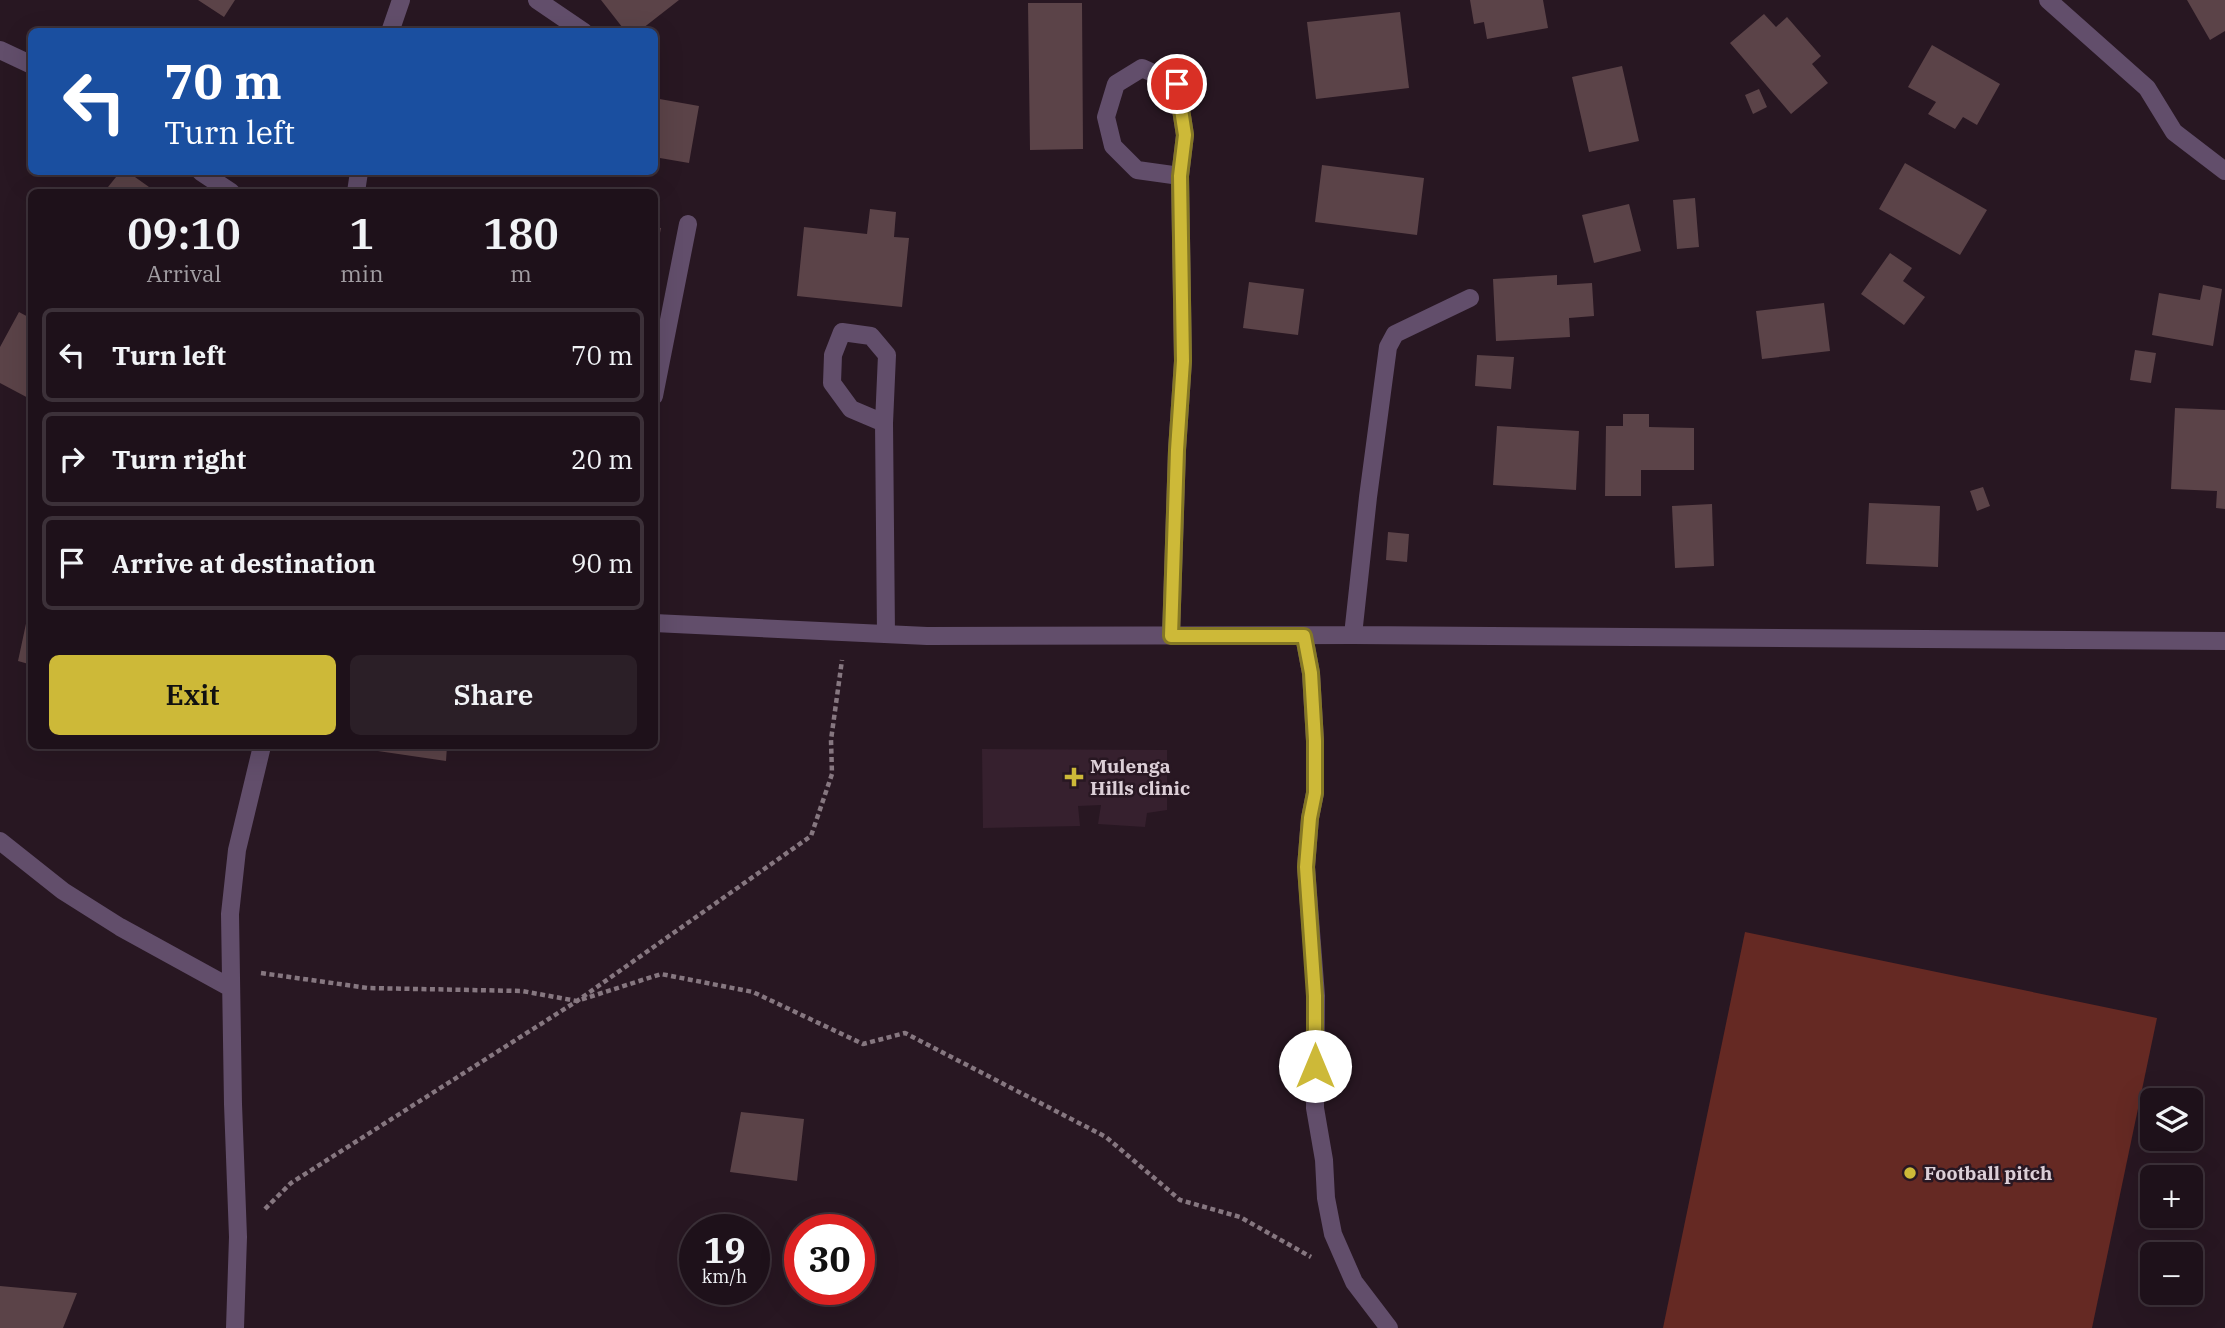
<!DOCTYPE html>
<meta charset="utf-8">
<style>
:root{--surface:#1e111a;--page:#2b1f27;--text:#f1f3f6;--muted:#a19da2;--line:#3c3139;--accent:#cdb938}
body{margin:0;font-family:"IBM Plex Serif",serif;background:var(--page);color:var(--text);height:100vh;display:flex;flex-direction:column;font-size:26px;white-space:nowrap}
*{box-sizing:border-box;margin:0}
p{font-size:23px;color:var(--muted)}
.icon{flex:none;width:38px;height:38px;fill:none;stroke:currentColor;stroke-width:2;stroke-linecap:round;stroke-linejoin:round}
.map{position:relative;flex:1;overflow:hidden}
.side{position:absolute;left:28px;top:189px;width:630px;height:560px;display:flex;flex-direction:column;background:var(--surface);border-radius:10px;box-shadow:0 7px 28px #0002,0 0 0 2px var(--line)}
.side>*{flex:none}
.guide{position:absolute;left:28px;top:28px;width:630px;height:147px;border-radius:10px;box-shadow:0 7px 28px #0002,0 0 0 2px var(--line);background:#1a4fa0;color:#fff;overflow:hidden}
.tools{position:absolute;left:2140px;top:1088px;display:grid;gap:14px}
.tools a{display:grid;place-items:center;width:63px;height:63px;border-radius:10px;background:var(--surface);box-shadow:0 7px 28px #0002,0 0 0 2px var(--line);font-size:35px}
.speed{position:absolute;left:679px;top:1214px;display:flex;gap:14px;font-size:35px;font-weight:700;text-align:center}
.speed>*{display:grid;place-content:center;width:91px;height:91px;border-radius:50%;background:var(--surface);box-shadow:0 7px 28px #0002,0 0 0 2px var(--line);line-height:1}
.speed small{font-size:18px;font-weight:400}
.speed .limit{border:10px solid #d22;background:#fff;color:#111}
.pin{position:absolute;display:grid;place-items:center;width:60px;height:60px;color:#fff;margin:-30px;border:4px solid #fff;border-radius:50%;box-shadow:0 2px 7px #0007}
.me{position:absolute;width:77px;margin:-38px;rotate:0deg;stroke-linejoin:round;filter:drop-shadow(0 0 5px #0008)}
.turn{display:flex;align-items:center;gap:24px;height:147px;padding:0 21px;font-size:32px}
.turn .icon{width:91px;height:91px;stroke-width:2.5}
.turn b{display:block;font-size:49px;line-height:60px}
.eta{display:flex;justify-content:space-evenly;align-items:center;height:119px;text-align:center}
.eta b{font-size:42px;font-weight:600;line-height:49px}
.primary-button{display:flex;gap:14px;margin-top:auto;padding:14px 21px}
.primary-button a{flex:1;height:80px;border-radius:10px;background:var(--accent);color:#111;font-size:28px;font-weight:600;line-height:80px;text-align:center}
.primary-button a+a{background:var(--page);color:var(--text)}
ul{padding:0;list-style:none}
li{display:flex;align-items:center;gap:21px;height:94px;margin:0 14px 10px;padding:0 7px;border:4px solid var(--line);border-radius:10px}
li div{flex:1}
li b{display:block;font-size:26px}
li em{font-style:normal}
.map>svg:first-child{display:block}
.built{fill:#36202e}
.green{fill:#652923}
.building{fill:#5b4348}
.lines{fill:none;stroke-linecap:round;stroke-linejoin:round}
.path{stroke:#867780;stroke-width:4.5;stroke-dasharray:5 3.5;stroke-linecap:butt}
.minor{stroke:#624e6b;stroke-width:18}
.route-casing{stroke:#857824;stroke-width:18}
.route{stroke:#cdb938;stroke-width:12}
.poi-dot{fill:#cdb938;stroke:#281722;stroke-width:2.5}
.labels{text-anchor:middle;stroke-width:5;stroke-linejoin:round;paint-order:stroke}
.poi-label{font-size:19px;font-weight:bold;fill:#dccfd7;stroke:#281722;text-anchor:start}
</style>
<div class="map">
<svg width="2225" height="1328" viewBox="0 0 2225 1328">
<rect width="100%" height="100%" fill="#281722"/>
<path class="built" d="M982,749L1167,750V810L1147,813L1145,827L1098,824L1101,805L1078,806L1080,826L983,828Z"/>
<path class="green" d="M1745,932L2157,1018L2092,1328H1663Z"/>
<path class="building" d="M198,0H235L224,17Z
M601,0H679L638,32H626Z
M1470,0H1543L1548,28L1487,39L1484,22L1474,24Z
M2187,0H2225V31L2210,40Z
M1028,3H1082L1083,149L1030,150Z
M1400,12L1409,88L1316,99L1307,22Z
M1764,14L1776,27L1787,17L1821,56L1812,64L1828,83L1791,114L1730,43Z
M1932,45L2000,84L1977,125L1963,117L1955,129L1928,114L1936,102L1908,87Z
M1622,66L1639,141L1589,152L1572,77Z
M1759,89L1767,107L1753,114L1745,95Z
M654,98L699,106L689,163L654,157Z
M1905,163L1987,210L1960,255L1879,209Z
M1322,165L1424,178L1417,235L1315,222Z
M120,172H128L156,192H104Z
M1695,198L1699,247L1677,249L1673,200Z
M1629,204L1641,251L1594,263L1582,215Z
M870,209L896,212L894,237L909,238L902,307L797,296L804,227L867,234Z
M654,227L661,228L656,253H654Z
M1890,253L1912,268L1903,281L1925,297L1904,325L1861,294Z
M1557,275V285L1592,283L1594,316L1569,318L1570,337L1496,341L1493,279Z
M1249,282L1304,289L1298,335L1243,328Z
M2203,285L2222,289L2213,346L2152,335L2159,293L2200,300Z
M1824,303L1830,351L1762,359L1756,311Z
M19,312L32,319V400L0,383V347Z
M2135,350L2156,353L2151,383L2130,380Z
M1477,355L1514,357L1511,389L1475,386Z
M2175,408L2225,410V509L2216,508L2217,491L2171,489Z
M1623,414H1649V427L1694,428V470H1641V496H1605L1606,426H1623Z
M1497,426L1579,431L1576,490L1493,485Z
M1983,487L1990,506L1977,511L1970,491Z
M1869,503L1940,506L1938,567L1866,564Z
M1712,504L1714,566L1675,568L1672,506Z
M1388,532L1409,534L1407,562L1386,560Z
M30,605H32V665L18,661Z
M371,746H447L446,761L371,750Z
M741,1112L804,1119L797,1181L730,1172Z
M0,1286L77,1293L63,1328H0Z"/>
<g class="lines">
<path class="path" d="M261,973L368,988L522,991L577,1001L661,974L753,992L863,1044L905,1033L1106,1137L1180,1200L1240,1217L1311,1257
M265,1209L291,1183L577,1001L811,836L832,774L831,740L842,660"/>
<path class="minor" d="M537,0L584,32
M2048,0L2147,88L2174,132L2225,171
M390,32L401,0
M0,50L32,65
M201,172L231,192
M356,192L359,172
M654,396L688,224
M884,423L851,409L832,383L833,355L842,332L871,336L887,355L884,423L886,634
M654,623L927,636L1353,635L2225,641
M1353,635L1368,497L1388,347L1395,334L1470,298
M1171,636L1177,450L1183,361L1180,176L1185,135L1177,84L1142,68L1116,84L1106,117L1113,146L1137,170L1180,176
M1304,636L1311,673L1315,741V793L1310,818L1306,867L1316,996L1315,1108L1324,1160L1326,1198L1333,1234L1354,1282L1389,1328
M0,841L63,891L120,927L231,988
M235,1328L238,1237L233,1104L230,914L237,850L262,746"/>
</g>
<g class="lines">
<g class="route-casing">
<path id="route" d="M1177,84L1185,135L1180,176L1183,361L1177,450L1171,636H1304L1311,673L1315,741V793L1310,818L1306,867L1315,996V1066"/>
</g>
<use href="#route" class="route"/>
</g>
<g class="poi-dot">
<path d="M1070.5 766.5h7v7h7v7h-7v7h-7v-7h-7v-7h7z"/>
<circle cx="1910" cy="1173" r="7"/>
</g>
<g class="labels">
<g class="poi-label">
<text x="1090" y="773">Mulenga<tspan x="1090" dy="22">Hills clinic</tspan></text>
<text x="1924" y="1180">Football pitch</text>
</g>
</g>
</svg>
<div class="tools">
<a><svg class="icon" aria-label="layers" viewBox="0 0 24 24"><path d="M12 4l9 5-9 5-9-5zM3 14l9 5 9-5"/></svg></a>
<a>+</a>
<a>−</a>
</div>
<div class="speed"><div>19<small>km/h</small></div><div class="limit">30</div></div>
<div class="pin" style="left:1177px;top:84px;background:#d93025"><svg class="icon" aria-label="arrive" viewBox="0 0 24 24"><path d="M6 21V4h12l-3 4 3 4H6"/></svg></div>
<svg class="me" style="left:1315px;top:1066px" viewBox="-20 -20 40 40"><circle r="19" fill="#fff"/><path d="M0-13L10 11 0 6-10 11z" fill="#cdb938"/></svg>
<div class="guide">
<div class="turn"><svg class="icon" aria-label="left" viewBox="0 0 24 24"><path d="M17 20v-9H6M10 6l-5 5 5 5"/></svg><div><b>70 m</b>Turn left</div></div>
</div>
<section class="side">
<div class="eta">
<div><b>09:10</b><p>Arrival</p></div>
<div><b>1</b><p>min</p></div>
<div><b>180</b><p>m</p></div>
</div>
<ul>
<li><svg class="icon" aria-label="left" viewBox="0 0 24 24"><path d="M17 20v-9H6M10 6l-5 5 5 5"/></svg><div><b>Turn left</b></div><em>70 m</em></li>
<li><svg class="icon" aria-label="right" viewBox="0 0 24 24"><path d="M7 20v-9h11M14 6l5 5-5 5"/></svg><div><b>Turn right</b></div><em>20 m</em></li>
<li><svg class="icon" aria-label="arrive" viewBox="0 0 24 24"><path d="M6 21V4h12l-3 4 3 4H6"/></svg><div><b>Arrive at destination</b></div><em>90 m</em></li>
</ul>
<div class="primary-button"><a>Exit</a><a>Share</a></div>
</section>
</div>
